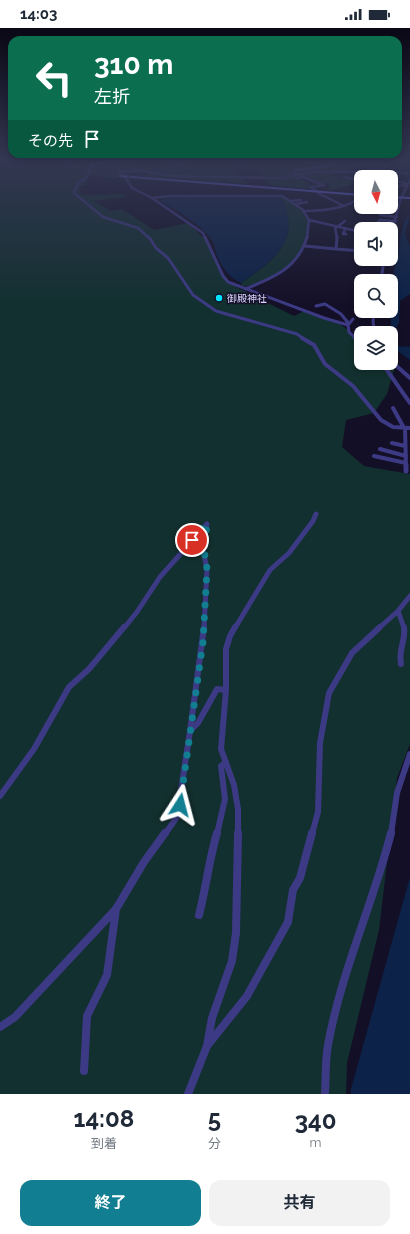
<!DOCTYPE html>
<html lang="ja">
<meta charset="utf-8">
<style>
:root{--surface:#fff;--page:#f2f2f3;--text:#1f2937;--muted:#747a83;--accent:#117e91}
body{margin:0;font-family:Raleway,"Noto Sans JP",sans-serif;background:var(--page);color:var(--text);height:100vh;display:flex;flex-direction:column;font-size:15px;white-space:nowrap}
*{box-sizing:border-box;margin:0}
p{font-size:13px;color:var(--muted)}
.icon{flex:none;width:22px;height:22px;fill:none;stroke:currentColor;stroke-width:2;stroke-linecap:round;stroke-linejoin:round}
.map{position:relative;height:1066px;overflow:hidden}
.sheet{display:flex;flex-direction:column;background:var(--surface);flex:1}
.sheet>*{flex:none}
.guide{position:absolute;left:8px;top:8px;width:394px;height:122px;border-radius:12px;box-shadow:0 2px 6px #0003;background:#0b6e4f;color:#fff;overflow:hidden}
.needle{width:26px;rotate:174deg}
.fabs{position:absolute;left:354px;top:142px;display:grid;gap:8px}
.fabs a{display:grid;place-items:center;width:44px;height:44px;border-radius:8px;background:var(--surface);box-shadow:0 2px 6px #0003;font-size:20px}
.pin{position:absolute;display:grid;place-items:center;width:34px;height:34px;color:#fff;margin:-17px;border:2px solid #fff;border-radius:50%;box-shadow:0 1px 4px #0007}
.me{position:absolute;width:44px;margin:-22px;rotate:9deg;stroke-linejoin:round;filter:drop-shadow(0 0 3px #0008)}
.turn{display:flex;align-items:center;gap:14px;height:84px;padding:0 20px;font-size:18px}
.turn .icon{width:52px;height:52px;stroke-width:2.5}
.turn b{display:block;font-size:28px;line-height:34px}
.then{display:flex;align-items:center;height:38px;padding:0 20px;background:#0003;gap:8px;font-size:15px}
.eta{display:flex;justify-content:space-evenly;align-items:center;height:68px;text-align:center}
.eta b{font-size:24px;font-weight:700;line-height:28px}
.cta{display:flex;gap:8px;margin-top:auto;padding:8px 20px}
.cta a{flex:1;height:46px;border-radius:12px;background:var(--accent);color:#fff;font-size:16px;font-weight:700;line-height:46px;text-align:center}
.cta a+a{background:var(--page);color:var(--text)}
.status{display:flex;justify-content:space-between;align-items:center;height:28px;padding:0 20px;background:var(--surface);direction:ltr}
.status svg{height:11px;fill:currentColor}
.map>svg:first-child{display:block}
.green{fill:#12302f}
.water{fill:#0c2248}
.lines{fill:none;stroke-linecap:round;stroke-linejoin:round}
.stream{stroke:#0c2248;stroke-width:1}
.secondary-tunnel{stroke:#312d47;stroke-width:3.5;stroke-dasharray:3.5 1.5;stroke-linecap:butt}
.street-far5{stroke:#3d3a85;stroke-width:2.5}
.street-far4{stroke:#3d3a85;stroke-width:3}
.street-far3{stroke:#3d3a85;stroke-width:4}
.street-far2{stroke:#3d3a85;stroke-width:5}
.street-far1{stroke:#3d3a85;stroke-width:6}
.street{stroke:#3d3a85;stroke-width:8}
.secondary{fill:#6f6bff;fill-rule:evenodd}
.street-bridge{stroke:#3d3a85;stroke-width:2.5}
.route{stroke:#117e91;stroke-width:7;stroke-dasharray:0 12.6}
.poi-dot{fill:#00e5ff;stroke:#130f26;stroke-width:1.5}
.labels{text-anchor:middle;stroke-width:3;stroke-linejoin:round;paint-order:stroke}
.far-poi-label{font-size:10px;fill:#d9d4ff;stroke:#130f26;text-anchor:start}
</style>
<div class="status"><b>14:03</b><svg viewBox="0 0 49 12"><path d="M0 12V9h3v3zM5 12V6h3v6zM10 12V3h3v9zM15 12V0h3v12zM26 1h20v11H26zM47 4h2v5h-2z"/></svg></div>
<div class="map">
<svg width="410" height="1066" viewBox="0 0 410 1066">
<rect width="100%" height="100%" fill="#130f26"/>
<path class="green" d="M0,130H386V132L405,135L404,141L394,140L396,135C377,135 356,129 334,135L350,142L348,144L329,147L358,155L337,161L329,162L330,157L303,148L297,150L310,155L308,157L312,161L271,157L261,150L263,149L260,146L261,144C252,135 243,133 231,137L237,147L248,156L143,148L149,146L142,144L126,145L115,151L90,147L87,151L86,156L80,159V165L83,167L123,166L126,169L94,173L111,183L122,181L154,202L188,195L207,213L215,234L232,257L294,288L306,282L340,296L361,312V335H390L395,339L387,366L374,385L346,392L342,419L364,438L410,446V716L397,750L379,902L347,1035L346,1066H0Z
M281,169C292,175 304,181 308,193C313,206 300,228 292,237C284,246 253,259 242,258L241,255C264,239 296,219 287,186C286,180 285,173 280,170Z"/>
<path class="water" d="M187,169L280,170C285,173 286,180 287,186C296,219 263,239 241,255C229,250 221,238 216,225C215,222 215,217 213,214C204,199 176,181 161,174L162,171Z
M410,185L405,206L410,219V266L400,273L399,295L392,306L396,318L410,319V332L392,319L391,305H389L391,300V267L395,236L398,228L401,205L405,192Z
M410,849V1066H351V1061Z"/>
<g class="lines">
<path class="stream" d="M149,170L158,175"/>
<path class="secondary-tunnel" d="M60,130L80,140L120,148"/>
<path class="street-far5" d="M394,133L410,135
M379,142L386,138
M295,147L314,144H358L372,141L410,146
M125,149L132,160L152,170
M129,149L117,144L144,143L170,148L283,150L295,147V142L325,139L338,132L358,130
M344,149L361,153
M365,149H368
M380,149H382
M297,150L303,149L324,157L311,159L320,166L342,177
M391,152L405,155
M391,160L408,156
M291,173L301,172
M296,176L307,174
M304,183C323,183 346,181 361,169
M380,187L397,189
M378,194L380,192L396,193
M335,199L337,210
M337,199L345,193
M345,201L343,206H346
M391,206L401,170L410,152
M149,210L138,200L103,189L74,165L78,155L86,150L92,137L98,135C125,133 159,125 184,138
M205,210L203,205L152,170L169,168H282L302,181L309,192L361,204
M307,210L309,192"/>
<path class="street-far4" d="M149,209L156,220L168,230L193,267L216,283L297,306L304,311
M205,209L223,248L228,254L324,290L348,297
M337,209L336,221L361,223
M361,211V219
M305,218L336,221
M381,253L384,231
M245,261C273,250 298,240 307,209
M316,278L325,276L341,286L349,296
M374,283L373,294L375,305
M353,291L348,297L349,304L356,311"/>
<path class="street-far3" d="M302,310L314,317L325,336L353,358L381,392L393,399L410,400
M355,310L361,316
M391,333L410,350
M382,335L410,375
M393,380L404,400
M405,400L406,438
M392,415L405,418
M380,421L406,428
M374,428L406,435"/>
<path class="street-far2" d="M406,437V443
M398,583L404,600
M124,600L137,584L160,549L207,496L203,522L207,541L204,600
M235,600L270,542L289,525L313,493L316,486
M379,600L398,583L410,568"/>
<path class="street-far1" d="M235,599L230,608L226,621V662L221,721L234,757L238,781V806
M401,636C398,619 406,615 404,599
M190,703L204,599
M0,768L34,721L69,659L89,641L124,599
M165,806L177,789L190,703L198,695L217,661L226,662
M217,806L225,771L221,738L226,734
M312,806L318,784L320,715L329,665L352,625L380,599
M391,806L397,765L410,726"/>
<path class="street" d="M199,887C206,860 209,832 217,805
M0,999L15,989L116,881L144,834L165,805
M207,1018L212,990L232,933L236,905L238,805
M84,1043L87,988L107,947L116,881
M188,1066L207,1018L247,968L288,894L293,862L300,850L312,805
M325,1066C326,1050 325,1033 328,1017C341,944 373,876 391,805"/>
<path class="secondary" d="M120,147L361,166V168L119,149Z
M391,168L410,169V171L391,170Z"/>
<path class="street-bridge" d="M126,152L129,149"/>
</g>
<linearGradient id="sky" x2="0" y2="1"><stop stop-color="#0a0815"/><stop offset="0.47" stop-color="#333752"/><stop offset="1" stop-color="#333752" stop-opacity="0"/></linearGradient>
<rect width="410" height="279" fill="url(#sky)"/>
<g class="lines">
<path class="route" d="M180,777L203,614L207,541L204,522L207,496L192,512"/>
</g>
<circle class="poi-dot" cx="219" cy="270" r="4"/>
<g class="labels">
<g class="far-poi-label">
<text x="227" y="274">御殿神社</text>
</g>
</g>
</svg>
<div class="fabs">
<a><svg class="needle" viewBox="-14 -14 28 28"><path d="M0-13l5 13h-10z" fill="#e53935"/><path d="M0 13l5-13h-10z" fill="#747a83"/></svg></a>
<a><svg class="icon" aria-label="sound" viewBox="0 0 24 24"><path d="M4 9h4l5-4v14l-5-4H4zM17 9q2 3 0 6"/></svg></a>
<a><svg class="icon" aria-label="search" viewBox="0 0 24 24"><circle cx="10" cy="10" r="6"/><path d="M15 15l6 6"/></svg></a>
<a><svg class="icon" aria-label="layers" viewBox="0 0 24 24"><path d="M12 4l9 5-9 5-9-5zM3 14l9 5 9-5"/></svg></a>
</div>
<div class="pin" style="left:192px;top:512px;background:#d93025"><svg class="icon" aria-label="arrive" viewBox="0 0 24 24"><path d="M6 21V4h12l-3 4 3 4H6"/></svg></div>
<svg class="me" style="left:180px;top:777px" viewBox="-20 -20 40 40"><path d="M0-17L14 15 0 8-14 15z" fill="#117e91" stroke="#fff" stroke-width="4"/></svg>
<div class="guide">
<div class="turn"><svg class="icon" aria-label="left" viewBox="0 0 24 24"><path d="M17 20v-9H6M10 6l-5 5 5 5"/></svg><div><b>310 m</b>左折</div></div>
<div class="then">その先<svg class="icon" aria-label="arrive" viewBox="0 0 24 24"><path d="M6 21V4h12l-3 4 3 4H6"/></svg></div>
</div>
</div>
<section class="sheet">
<div class="eta">
<div><b>14:08</b><p>到着</p></div>
<div><b>5</b><p>分</p></div>
<div><b>340</b><p>m</p></div>
</div>
<div class="cta"><a>終了</a><a>共有</a></div>
</section>
